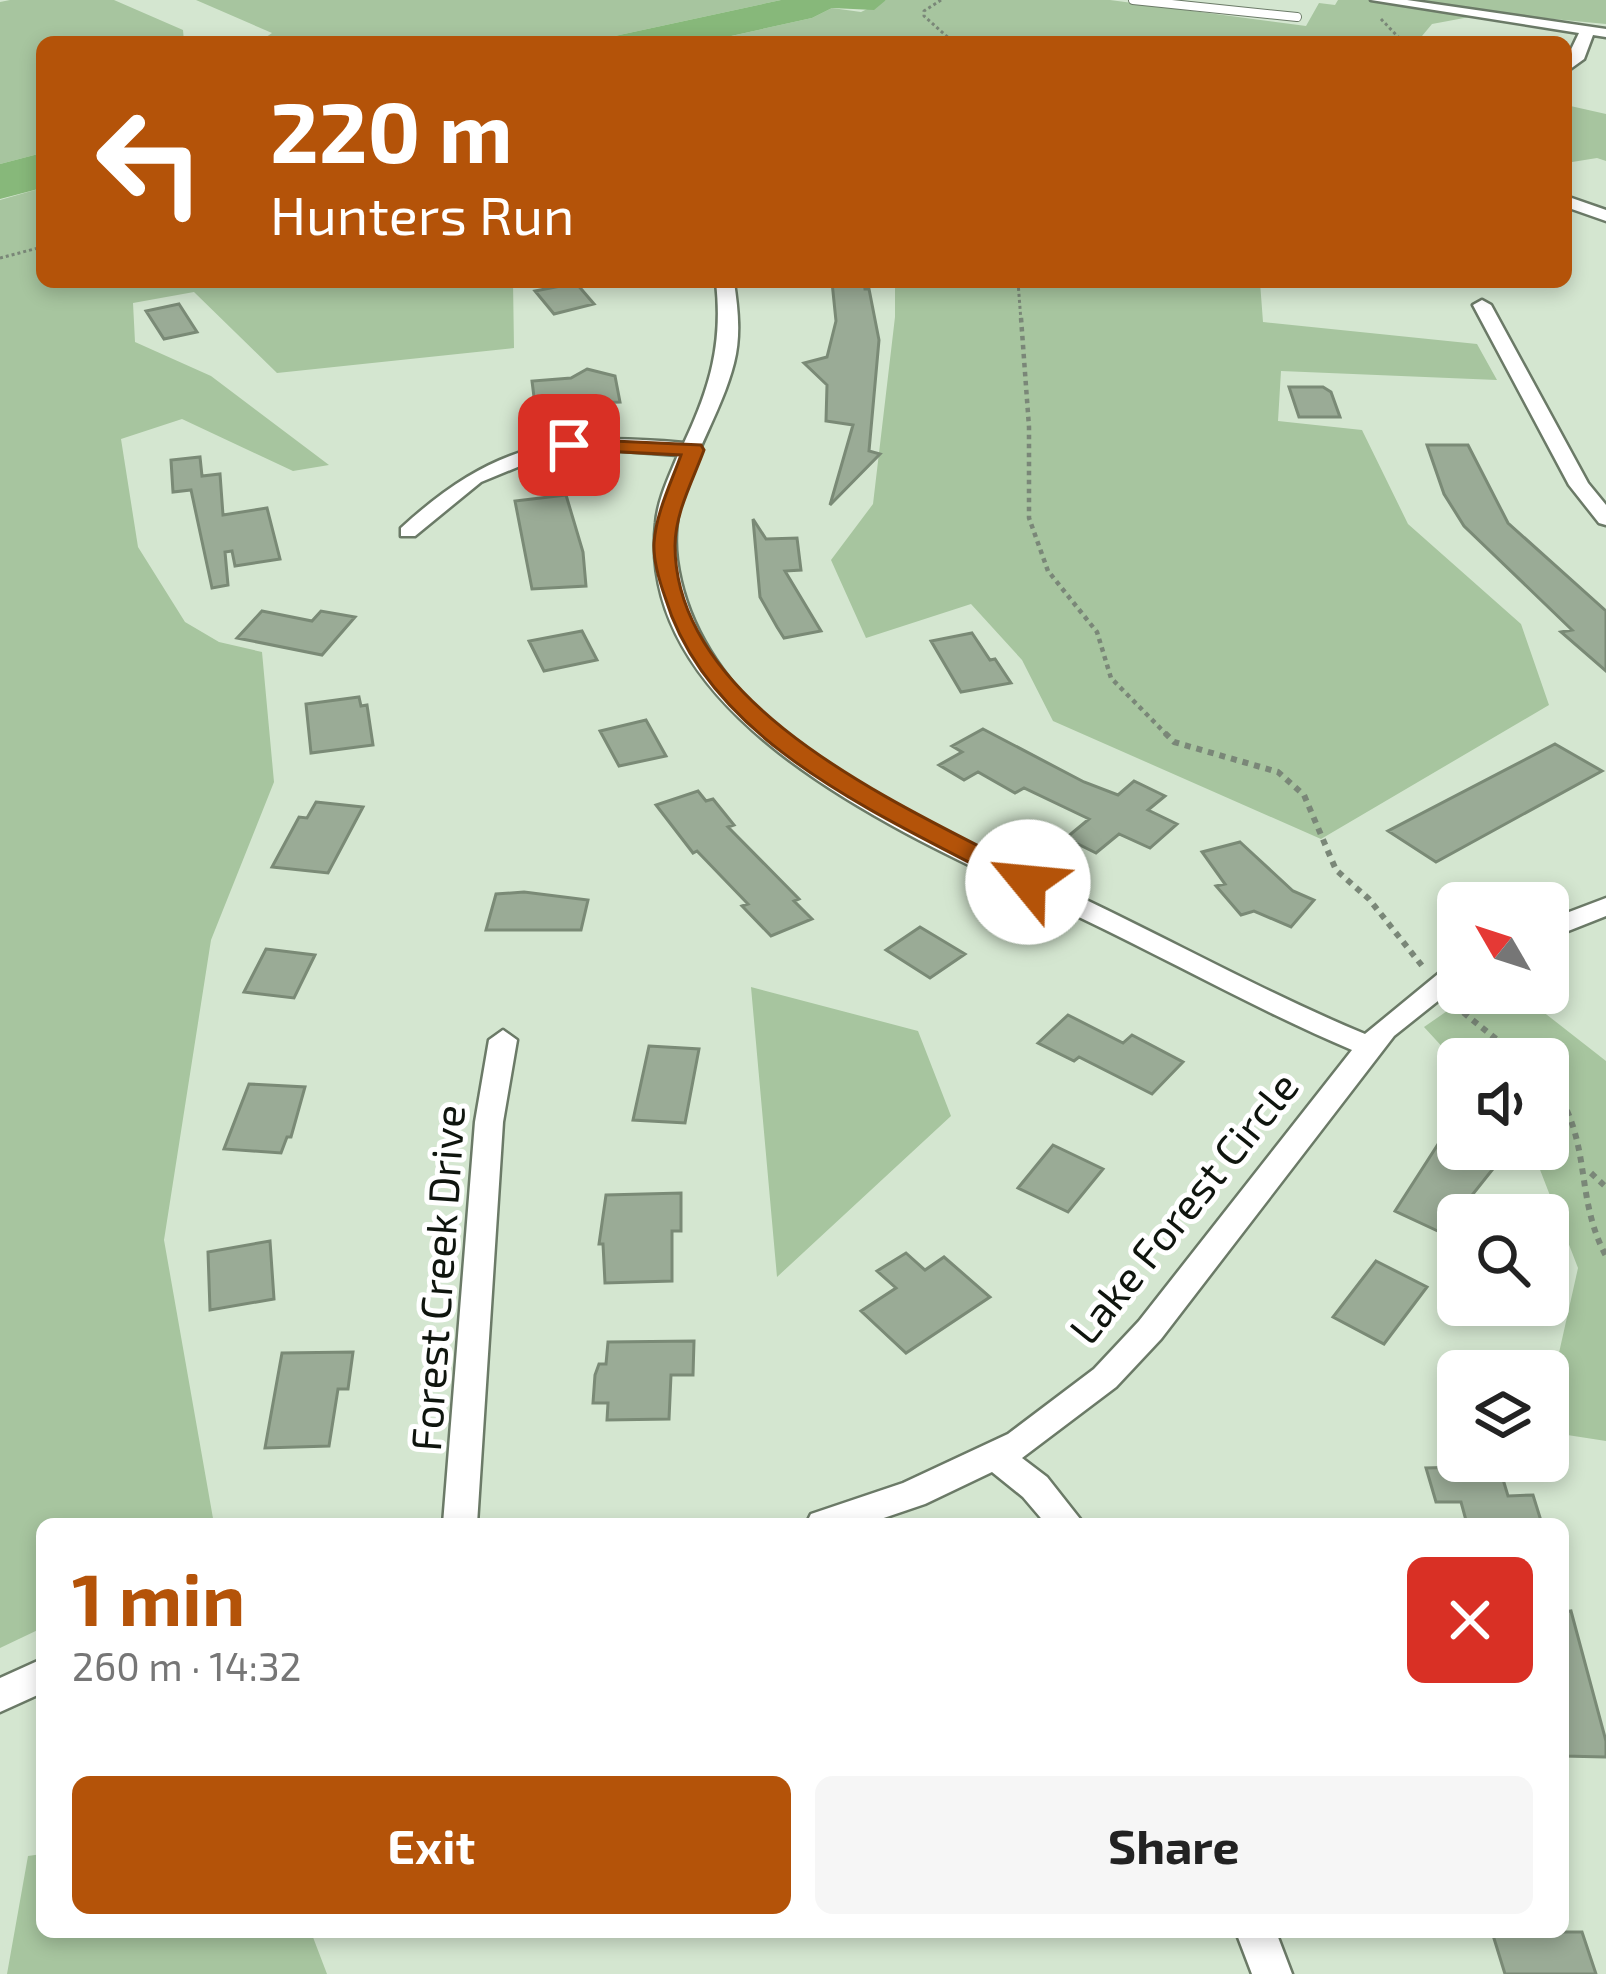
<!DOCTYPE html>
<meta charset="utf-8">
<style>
:root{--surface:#fff;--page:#f6f6f6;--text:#222;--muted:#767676;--accent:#b45309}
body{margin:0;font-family:"Exo 2",sans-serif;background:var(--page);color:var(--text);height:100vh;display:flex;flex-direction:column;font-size:45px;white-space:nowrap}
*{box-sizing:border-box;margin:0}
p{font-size:39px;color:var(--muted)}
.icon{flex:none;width:66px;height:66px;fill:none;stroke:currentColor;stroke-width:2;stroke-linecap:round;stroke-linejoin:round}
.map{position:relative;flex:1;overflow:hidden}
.side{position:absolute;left:36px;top:1518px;width:1533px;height:420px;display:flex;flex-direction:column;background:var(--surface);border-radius:18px;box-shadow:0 6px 18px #0003}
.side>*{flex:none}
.hud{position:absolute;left:36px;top:36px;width:1536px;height:252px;border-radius:18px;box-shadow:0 6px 18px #0003;background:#b45309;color:#fff;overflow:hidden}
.needle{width:78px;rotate:309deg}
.buttons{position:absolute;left:1437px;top:882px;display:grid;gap:24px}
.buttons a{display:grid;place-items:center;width:132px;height:132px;border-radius:18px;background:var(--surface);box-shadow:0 6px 18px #0003;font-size:60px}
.pin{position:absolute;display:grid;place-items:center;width:102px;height:102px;color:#fff;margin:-51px;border-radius:24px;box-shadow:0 6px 18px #0006}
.me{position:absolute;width:132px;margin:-66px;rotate:298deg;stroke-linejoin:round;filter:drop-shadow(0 0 9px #0008)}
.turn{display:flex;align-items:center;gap:42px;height:252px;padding:0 36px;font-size:54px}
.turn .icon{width:156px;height:156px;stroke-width:2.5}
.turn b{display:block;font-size:84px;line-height:102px}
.round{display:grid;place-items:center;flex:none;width:126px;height:126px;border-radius:18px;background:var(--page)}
.headline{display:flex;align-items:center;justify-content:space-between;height:204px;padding:0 36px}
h1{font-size:72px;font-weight:700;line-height:90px;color:var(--accent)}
.cta{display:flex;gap:24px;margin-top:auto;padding:24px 36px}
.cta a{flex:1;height:138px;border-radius:18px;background:var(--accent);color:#fff;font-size:48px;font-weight:700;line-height:138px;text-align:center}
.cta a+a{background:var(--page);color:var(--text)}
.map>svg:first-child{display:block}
.green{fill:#a7c59f}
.water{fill:#87b87a}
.building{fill:#9aab96;stroke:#7a8a76;stroke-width:3}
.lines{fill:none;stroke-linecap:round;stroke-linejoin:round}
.lane-casing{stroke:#6b7a67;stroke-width:10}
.street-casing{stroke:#6b7a67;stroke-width:5}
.path-far2{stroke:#7a8778;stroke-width:3;stroke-dasharray:3 3;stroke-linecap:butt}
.path-far1{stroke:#7a8778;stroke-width:4.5;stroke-dasharray:4.5 4.5;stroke-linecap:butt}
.path{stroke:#7a8778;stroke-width:6;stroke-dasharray:6 6;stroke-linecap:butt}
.lane{stroke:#fff;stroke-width:8}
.street{fill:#fff;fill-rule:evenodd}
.route{fill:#b45309;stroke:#753606;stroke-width:3}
.labels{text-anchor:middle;stroke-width:10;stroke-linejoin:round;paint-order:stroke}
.street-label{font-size:42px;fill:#0f150e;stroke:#fff}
</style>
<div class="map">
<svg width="1606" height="1974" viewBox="0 0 1606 1974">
<rect width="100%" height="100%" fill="#d4e6d0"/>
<path class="green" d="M10,0H114L183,30L184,42H42V153L0,164V2Z
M196,0H781L587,42H259L272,33Z
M886,0H1110L1306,26L1319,3L1335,5L1338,0H1606V24L1491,13L1432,24L1417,42H852L813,38L704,42L812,18L832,8L861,12Z
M1566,105L1606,114V161L1597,158L1566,163Z
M42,188V282H513L514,348L277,373L194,292L133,303L135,342L211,376L329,465L293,471L182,419L121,439L138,547L185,622L219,642L262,652L274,782L211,940L164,1240L214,1524H42V1628L0,1648V200Z
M895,282H1260L1263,322L1477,344L1497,380L1281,371L1278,421L1362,430L1408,524L1521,624L1549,705L1321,839L1053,721L1022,660L971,604L866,638L831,560L873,504L895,317Z
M751,987L918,1031L951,1116L777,1277Z
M1473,993H1519L1606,1061V1441L1548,1432V1402L1578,1268L1532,1149H1548V1059H1458V1064L1424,1027Z
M42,1854V1932H311L327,1974H7L28,1856Z"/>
<path class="water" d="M781,0H886L874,10L832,8L812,18L704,42H587Z
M42,153V188L0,199V164Z"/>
<path class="building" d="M832,282H864L865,289H869L879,340L869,451L880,454L830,505L853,425L826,421L827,385L804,363L827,357L836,321Z
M576,283L594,304L554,314L535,291Z
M179,304L197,332L164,339L146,311Z
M587,369L615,376L620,402L535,405L532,381L571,378Z
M1289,387H1323L1331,392L1340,417H1299Z
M1427,445H1468L1508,523L1606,611V671L1561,632L1572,630L1464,526L1444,494Z
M200,457L202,476L220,474L223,515L267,508L280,559L235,566L232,551L225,552L228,585L212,588L191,490L173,492L171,460Z
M566,495L583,552L586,586L532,589L515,501Z
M753,519L766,539L797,538L801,570L785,571L821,631L784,638L777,627L760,597Z
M262,611L312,621L321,611L355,617L322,655L237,638Z
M582,631L597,660L544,671L529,641Z
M972,633L990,660L995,659L1011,683L961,692L931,641Z
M359,697L361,706L367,705L373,745L311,753L306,704Z
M646,720L666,756L619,766L600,731Z
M983,729L1084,782L1118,795L1134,781L1165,796L1148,810L1177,824L1150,848L1119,834L1096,853L1066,838L1089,819L1024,788L1015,793L978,772L964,780L939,765L962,752L952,746Z
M1555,744L1602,771L1436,862L1388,831Z
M698,791L706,801L713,799L734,825L728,827L799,899L794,901L812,919L771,936L742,906L748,904L697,851L693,853L656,805Z
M316,802L363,807L328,873L272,867L299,817L307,818Z
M1240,842L1293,891L1314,900L1291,927L1254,911L1241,915L1216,886L1225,884L1202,852Z
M524,892L588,900L581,930H486L496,894Z
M920,927L965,954L930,978L886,950Z
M266,949L315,955L294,998L244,992Z
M1068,1015L1123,1043L1132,1035L1183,1062L1152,1094L1079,1057L1074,1061L1038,1043Z
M649,1046L699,1049L685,1123L633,1120Z
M249,1084L305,1087L291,1137H287L281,1153L224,1149Z
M1444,1135L1458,1141V1149H1475L1500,1160L1442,1233L1395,1211Z
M1053,1145L1103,1169L1068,1212L1018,1188Z
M681,1193V1231H672V1281L605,1283L603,1244H599L606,1195Z
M270,1241L274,1299L210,1310L208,1252Z
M906,1253L925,1270L944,1257L990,1297L906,1353L861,1311L896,1288L877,1271Z
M1376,1261L1427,1287L1384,1344L1333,1317Z
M694,1341L693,1375H671L669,1419L607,1420L608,1403H593L595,1375L599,1364H606L608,1342Z
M353,1352L348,1389H338L329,1446L265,1448L282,1353Z
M1499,1466L1508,1496L1533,1495L1542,1524H1467L1461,1502H1436L1426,1468Z
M1571,1611L1606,1741V1757L1563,1756V1612Z
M1492,1932H1582L1596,1974H1505Z"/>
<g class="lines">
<g class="lane-casing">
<path id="lane" d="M1133,0L1297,17"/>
</g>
<g class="street-casing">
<path id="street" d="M1371,0H1407L1606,29V37L1593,35L1584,59L1566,72V60L1579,33Z
M1566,196L1606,210V221L1566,207Z
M716,282H734C738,309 741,336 734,363C717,430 667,487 677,560C703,751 961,838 1111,912C1195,953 1278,998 1365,1034L1449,965L1458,962V985L1394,1036L1161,1339L1116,1387L1022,1458L1047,1477L1084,1524H1046L1023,1497L992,1472L925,1504L866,1524H806L811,1514L903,1483L1008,1434L1094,1369L1139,1321L1352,1050C1260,1011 1173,962 1083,919C934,847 633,730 656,523C658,499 669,477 678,455L610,450L542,457L481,482L415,536H401V528C495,442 559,432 684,443C710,388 723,343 716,282Z
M1482,300L1491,305L1588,483L1606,505V525L1599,523L1569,485L1473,305Z
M1606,898V916L1548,939V920Z
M503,1030L517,1040L503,1122L477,1524H443L475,1122L489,1040Z
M42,1659V1693L0,1712V1678Z
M1236,1932H1276L1292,1974H1252Z"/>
</g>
<path class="path-far2" d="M941,0L924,11V16L953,42
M1381,19L1403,42
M0,258L42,247
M1018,282L1021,321"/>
<path class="path-far1" d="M1021,318L1029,427V518L1048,571L1097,632L1111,678L1168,736"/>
<path class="path" d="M1165,733L1174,742L1278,772L1304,795L1336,870L1369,899L1423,967
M1454,1005L1521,1059
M1548,1080C1594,1137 1573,1195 1606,1256
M1591,1173L1606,1187"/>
<use href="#lane" class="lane"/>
<use href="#street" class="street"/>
</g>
<path class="route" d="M569,439L701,445L704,450C693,480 675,513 675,546C676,712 913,810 1037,876L1040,882L1037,888H1018C891,819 710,747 665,597C659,580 653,561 654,543C656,513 671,483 681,455L562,449L559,445Z"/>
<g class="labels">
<g class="street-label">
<text transform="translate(1184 1208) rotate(-51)" y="15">Lake Forest Circle</text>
<text transform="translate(438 1278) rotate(-86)" y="15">Forest Creek Drive</text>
</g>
</g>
</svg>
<div class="buttons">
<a><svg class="needle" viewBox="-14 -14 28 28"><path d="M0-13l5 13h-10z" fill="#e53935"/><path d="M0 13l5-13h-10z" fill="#767676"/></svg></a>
<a><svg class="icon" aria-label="sound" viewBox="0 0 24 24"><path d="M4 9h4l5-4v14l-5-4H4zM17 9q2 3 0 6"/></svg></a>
<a><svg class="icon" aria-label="search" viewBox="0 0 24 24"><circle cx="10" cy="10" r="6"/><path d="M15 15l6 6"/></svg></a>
<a><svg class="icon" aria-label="layers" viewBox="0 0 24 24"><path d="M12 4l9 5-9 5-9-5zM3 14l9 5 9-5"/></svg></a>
</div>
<div class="pin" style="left:569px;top:445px;background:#d93025"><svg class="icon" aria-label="arrive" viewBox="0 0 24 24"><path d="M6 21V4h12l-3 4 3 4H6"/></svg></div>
<svg class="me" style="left:1028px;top:882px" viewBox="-20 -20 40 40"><circle r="19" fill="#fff"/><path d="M0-13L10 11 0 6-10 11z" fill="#b45309"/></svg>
<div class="hud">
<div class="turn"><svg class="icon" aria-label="left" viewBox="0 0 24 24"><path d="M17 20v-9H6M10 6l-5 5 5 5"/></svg><div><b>220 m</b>Hunters Run</div></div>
</div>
<section class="side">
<div class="headline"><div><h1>1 min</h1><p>260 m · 14:32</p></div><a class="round" style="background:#d93025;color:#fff"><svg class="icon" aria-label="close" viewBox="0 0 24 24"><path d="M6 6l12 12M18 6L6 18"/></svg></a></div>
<div class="cta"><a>Exit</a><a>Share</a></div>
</section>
</div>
